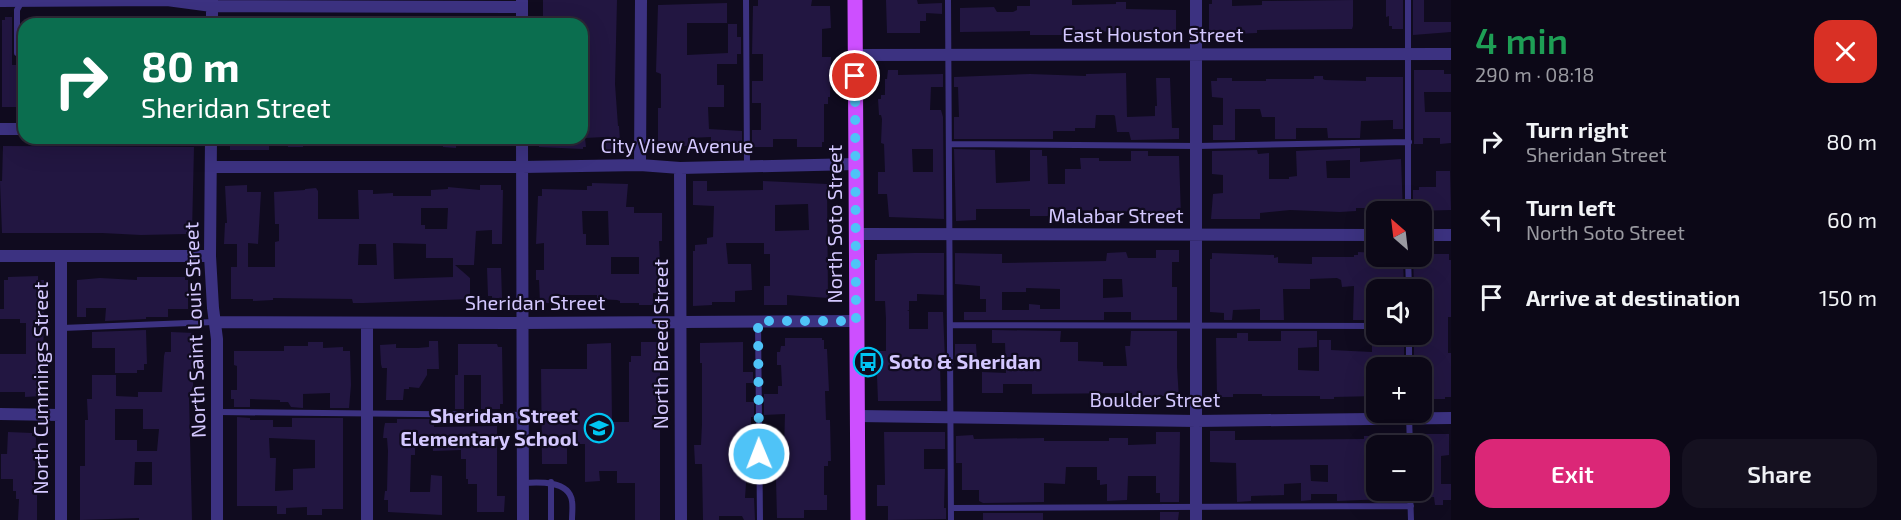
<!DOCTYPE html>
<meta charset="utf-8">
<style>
:root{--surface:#0c0817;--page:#151120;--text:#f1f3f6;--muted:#9a9aa1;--line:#2c2936;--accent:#db2777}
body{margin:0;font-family:"Exo 2",sans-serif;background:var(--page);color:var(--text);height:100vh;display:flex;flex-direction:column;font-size:22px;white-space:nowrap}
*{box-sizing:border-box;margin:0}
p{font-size:20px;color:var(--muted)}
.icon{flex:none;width:33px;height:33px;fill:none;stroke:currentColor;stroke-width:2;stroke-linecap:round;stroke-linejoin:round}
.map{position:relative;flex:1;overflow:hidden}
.side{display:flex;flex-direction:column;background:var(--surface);width:450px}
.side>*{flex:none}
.banner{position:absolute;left:18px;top:18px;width:570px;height:126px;border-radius:18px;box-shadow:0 6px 24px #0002,0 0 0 2px var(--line);background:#0b6e4f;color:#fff;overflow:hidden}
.needle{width:39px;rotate:332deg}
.buttons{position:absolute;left:1366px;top:201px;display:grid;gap:12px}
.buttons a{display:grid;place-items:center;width:66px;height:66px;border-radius:12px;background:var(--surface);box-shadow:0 6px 24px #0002,0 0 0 2px var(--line);font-size:30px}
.pin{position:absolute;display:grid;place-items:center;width:51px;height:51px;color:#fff;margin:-26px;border:3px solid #fff;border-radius:50%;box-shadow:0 2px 6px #0007}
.me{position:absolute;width:66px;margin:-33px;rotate:359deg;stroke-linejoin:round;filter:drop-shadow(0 0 4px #0008)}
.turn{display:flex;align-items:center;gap:21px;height:126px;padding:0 24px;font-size:27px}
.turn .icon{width:78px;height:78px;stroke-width:2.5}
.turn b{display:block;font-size:42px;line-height:51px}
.round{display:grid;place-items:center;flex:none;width:63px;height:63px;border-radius:18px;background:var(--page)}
.overview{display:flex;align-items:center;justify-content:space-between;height:102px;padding:0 24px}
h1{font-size:36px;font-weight:600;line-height:45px;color:#1e9e55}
.cta{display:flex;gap:12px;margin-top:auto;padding:12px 24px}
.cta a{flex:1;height:69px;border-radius:18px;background:var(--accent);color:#fff;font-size:24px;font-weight:600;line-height:69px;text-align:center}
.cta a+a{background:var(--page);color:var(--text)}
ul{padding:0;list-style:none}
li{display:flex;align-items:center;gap:18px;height:78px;padding:0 24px}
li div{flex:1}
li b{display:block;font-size:22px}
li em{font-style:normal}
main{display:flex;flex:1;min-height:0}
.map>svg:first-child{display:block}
.building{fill:#221641;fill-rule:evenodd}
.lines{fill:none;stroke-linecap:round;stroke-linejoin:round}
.lane{stroke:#3c3281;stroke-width:6}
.street{stroke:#3c3281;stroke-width:12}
.primary{stroke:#cd4fff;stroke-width:15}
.route{stroke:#4fc3f7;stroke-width:10;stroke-dasharray:0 18}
.labels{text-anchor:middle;stroke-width:4.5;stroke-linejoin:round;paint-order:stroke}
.street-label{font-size:20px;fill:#d4c8ff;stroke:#100b1f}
.poi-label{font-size:20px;font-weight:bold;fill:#d4c8ff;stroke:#100b1f;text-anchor:start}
</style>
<main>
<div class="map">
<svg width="1451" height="520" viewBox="0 0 1451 520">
<rect width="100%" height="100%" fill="#100b1f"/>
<path class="building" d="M543,0H617L615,84L618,126H619L620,141H624V149L605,151L604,137L585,138L586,147H583V149L539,147V138H582V24H543Z
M758,0H812L811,6H830L831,28L822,29V57H831L830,97H828V104H824V142H822V147H797V139H773V147H752V130H761V103H752V81H763V54H752L753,6H758Z
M886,0H917L918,4L942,3V14L926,13V21H920V33H887Z
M1030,0H1072V5L1116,4V2H1126V9L1176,10V35H1155V32L1144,31L1072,32V35H1030V31L960,32V8L994,7L997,12H1013L1017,10V6H1030Z
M1212,0H1232V6L1262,5V1L1353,0V26L1352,29L1257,30V33L1232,34V35L1221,36L1209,35V4H1212Z
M1386,0H1403V29H1392V26H1389V16L1386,17Z
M1413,0H1424V22H1451V32L1413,35Z
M727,3V23H687V55L728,53V24H737V37H741V54H737V64H717V85H724V107H708L709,129L742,131V147H736V149H711V137L688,138V146L658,145V108H661V74L656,72L658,5Z
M5,17H12V65H16V78H24V107H2V20H5Z
M888,70H898V75L943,74V87H931L930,110H941L943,117L944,219L889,217L887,194H878V172H885L884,144L881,143L882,119L881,115H879L878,99H881V95H885V79H887ZM912,149H933V172H913Z
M1414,70H1444V74H1451V92H1424L1425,112H1451V143L1440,144V138H1423V144H1414Z
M1126,73L1127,117L1155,116V106H1157L1156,78H1170L1172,128H1179V139L1131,140L1129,132H1117L1115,116L1114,115H1096L1095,128H1075V131H1053V139H954V117H959L958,87H954V77L1030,74L1086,76V74Z
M1314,76H1323V79L1325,80L1366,81V77H1403V129H1393V120L1361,121L1360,138H1328L1327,128H1296V139H1275V117H1262L1260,109H1235V140H1213V125H1223V98L1212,97L1211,81H1217V78H1232V81H1266V79H1314Z
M230,138H269V150H230Z
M288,138H303V147H288Z
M443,138H456V148L443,147Z
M3,146L194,147L192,232H186V234L141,235L102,233H2L0,181H2Z
M1360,148V162L1401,159L1403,212H1389V208H1356V211L1340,212L1290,210L1260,213V219H1211L1213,194L1223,193V175L1212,174V151L1257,150L1258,154L1269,153V179H1289V177L1297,176L1296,151ZM1350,160V178H1327L1326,161Z
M954,149L995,150L996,183L1030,181V150H1042V156H1047L1048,184H1065V169H1081L1080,158H1099V161H1131V151H1148V156H1179L1181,217H1155V212L1065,210V208L1048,207V216H1030V209H976V220L956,221Z
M1436,171H1450L1451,210L1413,211V190H1419V187H1436Z
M693,181H707V191L763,190V181L827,184L828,298L787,295V305H764V286H770V254H764V243H726L728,264H751L752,290L735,291V302H712V305L693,306V251H695V245L707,244V238L713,237L714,206L693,205ZM808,204L809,230L775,231V205Z
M592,183L628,184L626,207H634V213H662V241H659L661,285H658V293H653V305H639V303H620V301L617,300L597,299V295H555V303H540L539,280H536V270H544V243L536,244L538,196H542V189L587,190V186H592ZM582,211H608L609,245H586V234H583ZM611,257H639V274H611Z
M247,185V192H261L258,244L248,243V267H275V242L279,241V224H275L274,192L305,190V189L316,188L318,191V219H359L358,190H373V194L393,193V196H431V190L448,189V187L480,190V185H501V190H503L502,244H492V230L476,231L474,265H455L470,278V299L364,303H353L352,299L273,298V300L253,301V299H231V267H237V244H224L225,223H227L225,186ZM421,208H448L447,229H425V225H421ZM393,243L426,244V258H453V277L394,279ZM359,244H376L377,265H358Z
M1156,250H1179V262H1172V287H1177V320H1131V312H1104V320H964V312H986V299H980V286L955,284V253L1002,254V263L1106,261L1107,253L1126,252L1128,258H1156ZM1103,279H1122L1123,297L1103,298ZM1026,288L1060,289V309H1040V305L1029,304V310H1002V292H1026Z
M1358,252L1377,253V256L1403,257L1404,290H1377V320H1353L1354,286L1342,287L1341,280L1337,278L1310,279V289H1283L1284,320H1260V309L1233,310L1232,320H1224V313L1210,312V259H1212V253L1274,255V258L1278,257V263L1312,264V257H1354V255H1358Z
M914,253H944V295L917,294V301H909V310L907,311H909V329H928V312H943L945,360H942L940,363L941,401H878L876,351H886V319L885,301H875V260H877V254Z
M1422,254H1449V260H1451V317H1448V353H1451V397H1445V399H1422V368H1414V334H1422V287H1414L1413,257L1422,256Z
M487,268H501L502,298H492V296H488Z
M38,276V280H44L43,396L25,397V392H0V354H26V323H20V319H0V309H4V280H8V277Z
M137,277H185V280H188V309H168V317H146V319L105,321L106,308H86V317H77V280L100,278L137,280Z
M146,330L147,364H144V370H137V373H115V348H92V332Z
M992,330L1061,331L1060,342H1078V361L1103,362V366H1127L1125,346H1130L1131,331H1177V367L1179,399H1169V396H1147V399H1137L1138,397H1132V393L1032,394V384H1003V393H982V372L1006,373L1005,343H992Z
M1281,331H1317V347L1298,348V370L1319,371V340H1331V350L1372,352V344L1404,345V368H1377V396L1334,397V399H1320V396H1262V394H1233V397H1217L1216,338H1237V333H1248V341H1281Z
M171,332L194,333L193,390H191V396H189L192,520H139V518L80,520V466H85V420H88L87,399H92V375H116V396L138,397V392H162L164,356L165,352H171ZM115,409H143V429H159L157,451H137V440H115ZM135,462H152V485H134Z
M785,338H822V340H824V349H827L829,391H825L826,420H830L831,461H828V466H824V495H827V510H804V518H777L776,479H768V468H765V451L784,450L785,414L764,415V394H778V386H782L781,365H777V352H780L781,346H785Z
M429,341H438L439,369H427V375L419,388L409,387V389H404L403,400H386L387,368H382L381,364L380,345L396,344V348H418L429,347Z
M308,342H323V348L343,347V351H350L351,385L349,408H330V393L303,394V408L291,407L288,402H280V400L250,399V407H234V399H231V390H237V366L234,365V351H284V346H308Z
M641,342H660V520H635V483H617V471H599L600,481L585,482V444H567V464H542L541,369H587V344L611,343L612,422H629V362H631V356H641Z
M743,342V372H753V383H746V402H754V417H751V426H749V442H738V459H754V468H747L745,498H754L755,520H744L742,516H719V520H703L702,464H695L694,445H701L702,424V363H700V343Z
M458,344H497L498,347H502L503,404H500V409H481V375H464V409H455V375H458Z
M955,344H976L977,361L955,360Z
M237,417L250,418V420H273V427H292V418H343V509H322V515H307V507L286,508V514H277V506H237ZM269,438L315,440V468L293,469V490L275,491L276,458H270Z
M397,419H434V427L497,426V496H505L504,512H477V484H468V479H466V459H461V450L433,451L432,440H415V455H411L410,492H430L431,475L442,476V515L388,512V500H384L385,491H387L388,451L387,438H383L384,428L385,423H397Z
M1210,431H1235V440L1364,439V436H1382L1381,446H1377V490H1386V499L1337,501V494H1311V500L1301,501V483L1284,484V495L1251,496V501L1237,502L1236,463L1210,462ZM1310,465H1328V482L1311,481Z
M8,432L32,433V436H36L35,482L46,483V491H37V520H18L19,499H16V491H13V479H1V454H7Z
M884,432H945V449H924V469H945L944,508H946V519L888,520V506H877V485H885Z
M1156,432H1180L1179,502H1160V493H1156V476H1128L1127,500L1107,501V484L1100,485V480H1097V467H1066L1065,484L1044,483V502L983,503L979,501V490H962V463H956V436L973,435L974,439L1044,438V441H1109V438H1128V445L1156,444Z
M1425,434H1449V455L1441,456V484H1451V500H1443V505H1435L1434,497H1422V446H1415V436H1425Z
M1160,512H1179L1178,520H1160Z
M983,513H1043V520H983Z"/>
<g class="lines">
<path class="lane" d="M746,0L747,166
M948,0L951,520
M1408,0V212
M17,53V10L22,1
M949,144L1197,146L1409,142
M1408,256L1409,290
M758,322L760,520
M950,325L1377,326
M62,328L214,322
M1409,334V368
M218,412L522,415
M1409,416L1410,446
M523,483C538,482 569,480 572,501C573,507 572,514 572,520
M1410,490L1411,520
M951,508L1411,506
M551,520V482"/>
<path class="street" d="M0,1L167,0L212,6L521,7
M212,24V0
M522,24V1
M855,55L1451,54
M0,129H24
M211,138L210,256L213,308L217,339V520
M522,138L523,520
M640,165L641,0
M211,167H522L640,165L680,168L856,164
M680,168L681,520
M856,234L1377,235
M1422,235H1451
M0,256H210
M215,322L521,323L856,321
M0,414L60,415
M858,416L1196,421L1451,418
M61,520V256
M367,520V323
M1196,520V0"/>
<path class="primary" d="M855,0L858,520"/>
</g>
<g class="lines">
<path class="route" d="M759,454L758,321H856L855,76"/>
</g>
<defs>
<g id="bus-ring" transform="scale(1.5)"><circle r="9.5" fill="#100b1f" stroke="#00c5f3" stroke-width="1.5"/><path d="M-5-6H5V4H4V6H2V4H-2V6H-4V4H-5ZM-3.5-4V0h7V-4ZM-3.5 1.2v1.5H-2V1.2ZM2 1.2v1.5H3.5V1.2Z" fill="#00c5f3"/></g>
<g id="school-ring" transform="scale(1.5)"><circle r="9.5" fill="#100b1f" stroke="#00c5f3" stroke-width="1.5"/><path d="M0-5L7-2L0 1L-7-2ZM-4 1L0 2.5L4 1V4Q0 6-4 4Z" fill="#00c5f3"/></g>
</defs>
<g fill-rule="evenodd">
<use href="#bus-ring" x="868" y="362"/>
<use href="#school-ring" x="599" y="428"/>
</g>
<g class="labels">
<g class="street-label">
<text x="1153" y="42">East Houston Street</text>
<text x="677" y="153">City View Avenue</text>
<text x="1116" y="223">Malabar Street</text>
<text transform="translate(835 224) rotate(-90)" y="7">North Soto Street</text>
<text x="535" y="310">Sheridan Street</text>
<text transform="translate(195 330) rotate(-92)" y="7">North Saint Louis Street</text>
<text transform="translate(661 344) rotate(-90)" y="7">North Breed Street</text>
<text transform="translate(41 388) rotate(-90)" y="7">North Cummings Street</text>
<text x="1155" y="407">Boulder Street</text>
</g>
<g class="poi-label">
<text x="889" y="369">Soto &amp; Sheridan</text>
<text x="578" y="423" text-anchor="end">Sheridan Street<tspan x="578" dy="23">Elementary School</tspan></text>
</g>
</g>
</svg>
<div class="buttons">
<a><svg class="needle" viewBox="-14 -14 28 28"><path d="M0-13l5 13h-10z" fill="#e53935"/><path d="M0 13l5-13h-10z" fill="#9a9aa1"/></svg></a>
<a><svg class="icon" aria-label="sound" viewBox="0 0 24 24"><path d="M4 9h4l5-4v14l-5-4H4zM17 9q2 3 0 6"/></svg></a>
<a>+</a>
<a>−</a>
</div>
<div class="pin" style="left:855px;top:76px;background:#d93025"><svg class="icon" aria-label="arrive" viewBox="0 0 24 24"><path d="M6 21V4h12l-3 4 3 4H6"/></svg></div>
<svg class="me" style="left:759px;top:454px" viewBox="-20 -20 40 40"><circle r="17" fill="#4fc3f7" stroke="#fff" stroke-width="3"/><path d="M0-11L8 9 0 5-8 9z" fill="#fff"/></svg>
<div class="banner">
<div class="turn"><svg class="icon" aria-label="right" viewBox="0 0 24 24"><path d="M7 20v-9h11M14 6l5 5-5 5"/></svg><div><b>80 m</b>Sheridan Street</div></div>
</div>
</div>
<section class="side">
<div class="overview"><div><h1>4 min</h1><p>290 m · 08:18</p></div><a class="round" style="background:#d93025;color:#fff"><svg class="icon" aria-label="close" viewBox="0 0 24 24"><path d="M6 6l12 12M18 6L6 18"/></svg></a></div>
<ul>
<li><svg class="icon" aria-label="right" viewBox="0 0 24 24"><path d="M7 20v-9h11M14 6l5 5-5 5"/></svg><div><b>Turn right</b><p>Sheridan Street</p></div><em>80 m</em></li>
<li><svg class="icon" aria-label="left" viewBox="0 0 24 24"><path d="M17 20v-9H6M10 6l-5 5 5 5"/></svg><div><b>Turn left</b><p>North Soto Street</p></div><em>60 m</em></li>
<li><svg class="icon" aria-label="arrive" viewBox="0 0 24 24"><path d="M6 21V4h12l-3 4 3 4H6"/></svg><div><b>Arrive at destination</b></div><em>150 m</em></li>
</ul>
<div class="cta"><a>Exit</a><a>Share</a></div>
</section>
</main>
